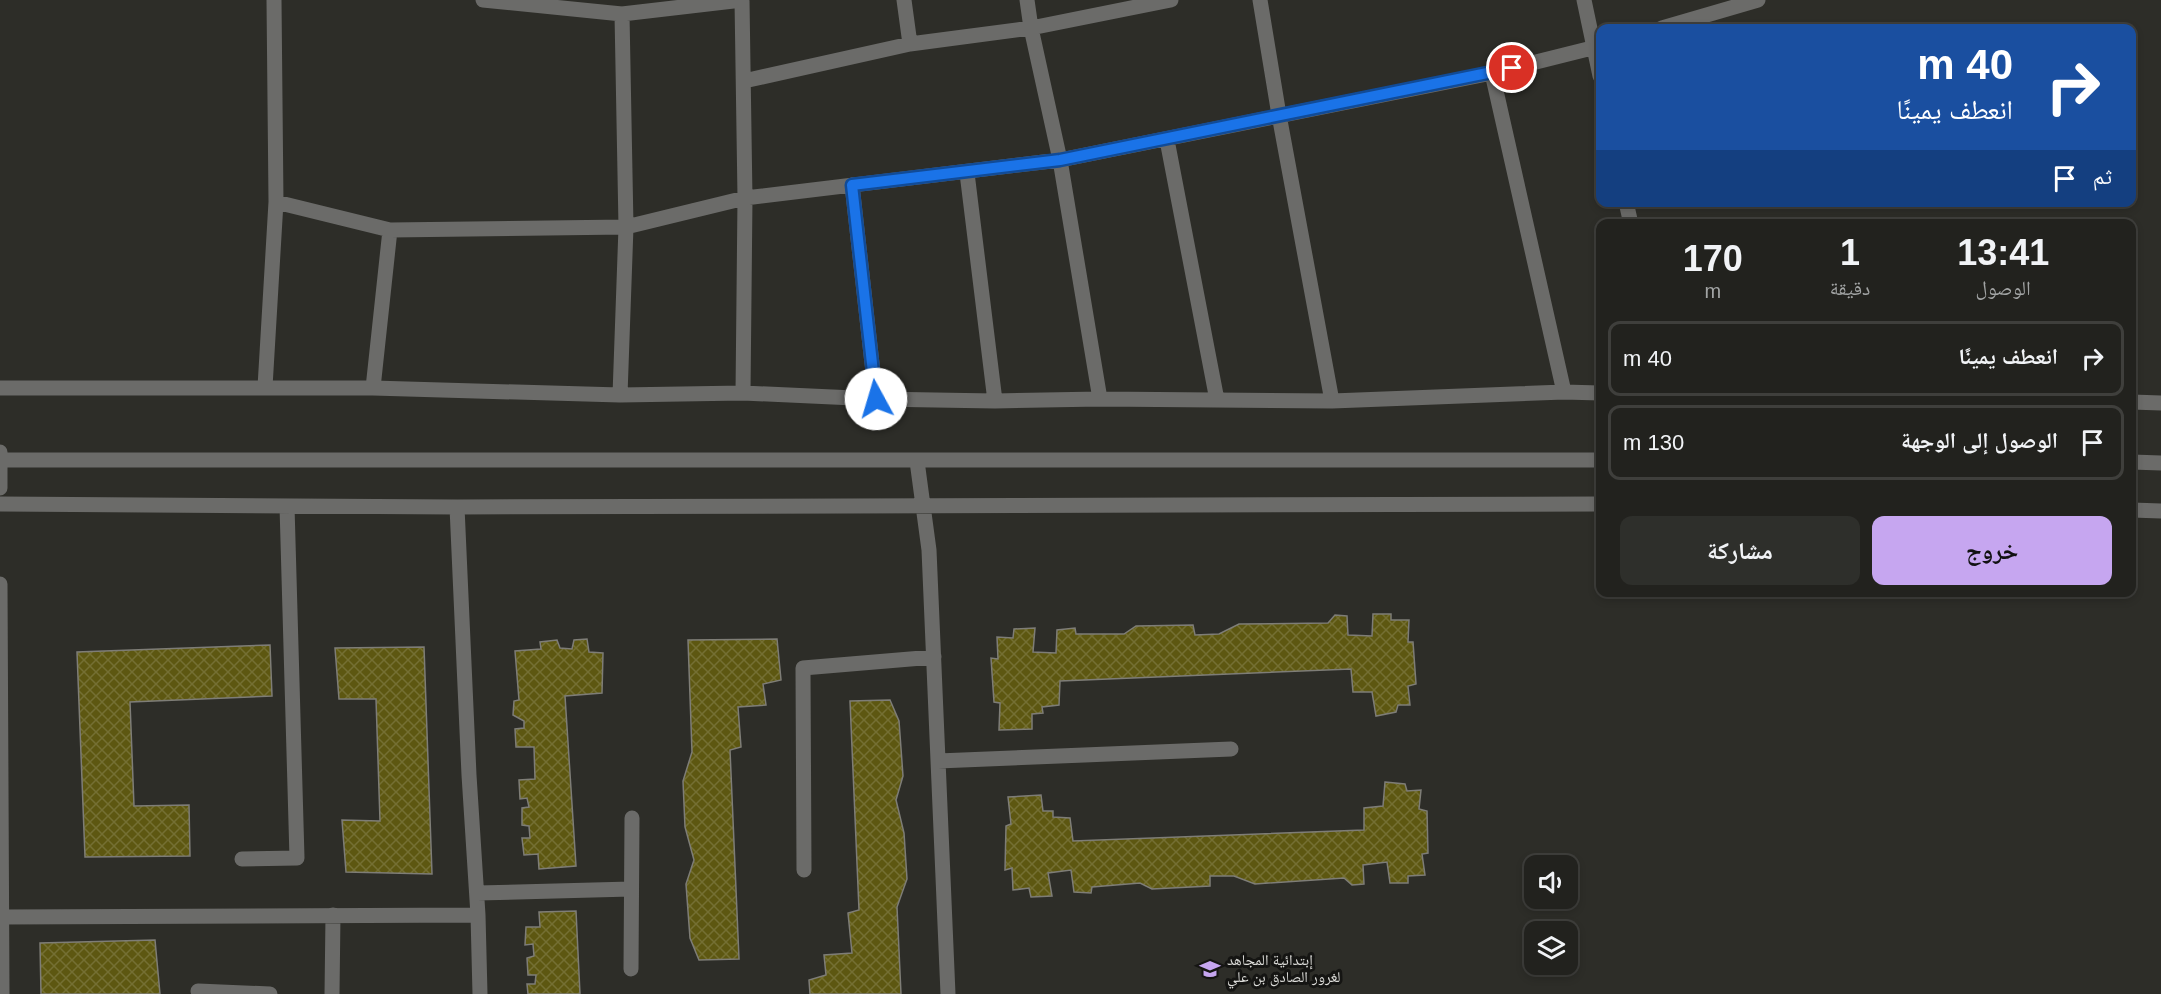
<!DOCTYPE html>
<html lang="ar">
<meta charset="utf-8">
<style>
:root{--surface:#22221e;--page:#2e2f2b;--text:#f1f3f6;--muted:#a2a4a4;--line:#3f3f3c;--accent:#c6a6f0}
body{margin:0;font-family:Arial,"Noto Naskh Arabic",sans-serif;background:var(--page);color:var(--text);direction:rtl;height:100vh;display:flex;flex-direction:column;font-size:22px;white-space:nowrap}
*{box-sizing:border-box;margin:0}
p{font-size:20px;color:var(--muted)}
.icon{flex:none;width:33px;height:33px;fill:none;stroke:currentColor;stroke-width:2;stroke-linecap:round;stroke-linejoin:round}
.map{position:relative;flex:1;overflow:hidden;direction:ltr}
.sheet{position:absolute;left:1596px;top:219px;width:540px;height:378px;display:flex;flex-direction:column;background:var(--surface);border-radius:12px;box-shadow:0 3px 9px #0003,0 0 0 2px var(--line);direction:rtl}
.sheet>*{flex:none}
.banner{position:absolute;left:1596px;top:24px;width:540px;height:183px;border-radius:12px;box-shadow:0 3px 9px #0003,0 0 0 2px var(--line);direction:rtl;background:#1a4fa0;color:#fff;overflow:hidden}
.fabs{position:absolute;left:1524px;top:855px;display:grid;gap:12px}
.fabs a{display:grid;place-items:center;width:54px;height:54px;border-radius:12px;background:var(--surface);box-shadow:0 3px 9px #0003,0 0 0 2px var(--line);font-size:30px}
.pin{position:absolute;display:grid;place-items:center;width:51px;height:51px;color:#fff;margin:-26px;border:3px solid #fff;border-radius:50%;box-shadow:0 2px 6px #0007}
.me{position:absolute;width:66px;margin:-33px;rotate:354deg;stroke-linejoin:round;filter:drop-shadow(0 0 4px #0008)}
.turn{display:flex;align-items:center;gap:21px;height:126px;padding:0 24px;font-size:27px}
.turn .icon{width:78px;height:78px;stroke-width:2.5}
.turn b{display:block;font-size:42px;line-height:51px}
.then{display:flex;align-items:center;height:57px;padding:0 24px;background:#0003;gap:12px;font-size:22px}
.eta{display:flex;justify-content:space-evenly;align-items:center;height:102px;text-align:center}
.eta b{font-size:36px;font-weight:700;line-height:42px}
.action{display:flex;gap:12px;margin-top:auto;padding:12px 24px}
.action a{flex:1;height:69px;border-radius:12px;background:var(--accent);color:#111;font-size:24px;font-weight:700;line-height:69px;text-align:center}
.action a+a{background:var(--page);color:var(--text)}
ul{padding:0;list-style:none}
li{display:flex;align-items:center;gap:18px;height:75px;margin:0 12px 9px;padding:0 12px;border:3px solid var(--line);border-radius:12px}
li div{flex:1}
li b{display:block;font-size:22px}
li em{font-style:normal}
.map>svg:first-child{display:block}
.building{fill:url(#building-cross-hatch);stroke:#7e7d77;stroke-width:1.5}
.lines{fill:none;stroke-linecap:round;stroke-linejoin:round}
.minor{stroke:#6b6b69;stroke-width:15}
.route-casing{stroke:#114b97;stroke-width:15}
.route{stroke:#1a73e8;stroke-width:10}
.labels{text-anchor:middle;stroke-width:6;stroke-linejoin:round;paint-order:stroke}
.poi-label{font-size:15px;fill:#dfdfdc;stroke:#151513;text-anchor:start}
</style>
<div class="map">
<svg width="2161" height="994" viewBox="0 0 2161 994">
<defs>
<pattern id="building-cross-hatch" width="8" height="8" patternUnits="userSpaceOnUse" patternTransform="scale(1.5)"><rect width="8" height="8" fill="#5d5711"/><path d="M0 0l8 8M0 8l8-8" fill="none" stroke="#746f33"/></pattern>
</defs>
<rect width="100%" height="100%" fill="#2d2d28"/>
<path class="building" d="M1373,614H1391V620H1409L1408,642H1413L1416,684L1408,686L1410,705H1398L1396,712L1376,716L1372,692H1353L1351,669L1060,681L1059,705L1042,707L1043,713L1032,714V729L999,730L1000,703L994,702L991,658L998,659L997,637L1013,638L1014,629L1035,628L1033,652L1056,653L1057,630L1075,628L1076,634H1124L1136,626L1193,625L1195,635L1219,634L1239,624L1328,623L1335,615L1347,616L1348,635L1372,636Z
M587,639L589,652L603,653L602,693L565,696L576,866L539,869L538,854L524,855L522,838H530L529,826L522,825V808L529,807L527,798L520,799L519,780L535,779L534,747H516L515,729L524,728V721L513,715L514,701L519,700L515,651L541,649L540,642L557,640L560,648L572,649L574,640Z
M777,639L781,680L763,684L766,705L738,707L741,747L730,750L739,959L699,960L690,938L686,884L694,860L685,827L683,781L692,752L688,640Z
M270,645L272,696L130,702L134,806L189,805L190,856L85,857L77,652Z
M424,647L432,874L346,872L342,820L380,821L376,699H339L335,648Z
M890,700L899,721L903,776L896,800L904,833L907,879L897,907L901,994H810L809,980L826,975L824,955L852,953L848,913L859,910L850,701Z
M1385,782L1405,784L1407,791L1421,790L1419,809L1427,811L1428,853L1422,854L1425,875L1408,876V883H1390L1387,862L1363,865L1364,884L1352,885L1344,878L1255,884L1234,876H1210V886L1152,889L1140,883L1092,887L1091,893L1074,892L1071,870L1048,873L1052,896L1031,897L1029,888L1013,890L1012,868L1005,870L1006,826L1011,824L1008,797L1041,795L1043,811H1053V817L1070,818L1073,841L1364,830V808L1383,806Z
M576,911L580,994H528L527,984H535L536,975H528L527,958L534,956L533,944L525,945L526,927H540L539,912Z
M155,940L160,994H41L40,943Z"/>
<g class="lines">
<path class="minor" d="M483,0L622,14L742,0
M742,0L745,198L743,393
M904,0L910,44
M1027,0L1031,28L1060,160L1100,399
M1260,0L1279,115L1332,401
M1584,0L1600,76
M1662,28L1758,0
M1492,73L1564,392
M744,81L910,44L1031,28L1171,0
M1167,140L1217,400
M967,173L995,401
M852,185L876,399
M276,202L390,230L626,227L745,198L1060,160L1492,73L1600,46
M1626,202L1631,224
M265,387L276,202L274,0
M0,388H373L620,395L743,393L876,399L995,401L1100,399L1332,401L1564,392L1600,393
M373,388L390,230
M620,395L626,227L622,14
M2132,402L2161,403
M0,460H1600
M917,461L929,550L948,994
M2132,462L2161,463
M0,488V452
M0,504L457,507L1600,504
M457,507L469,775L478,915L480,994
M2132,510L2161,511
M0,584L2,994
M938,761L1231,749
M242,859L297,858L287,506
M804,870L803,668L934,657
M477,893L631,889
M3,917L478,915
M631,969L632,818
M198,991L270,994
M332,994L333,915"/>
</g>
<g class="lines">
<g class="route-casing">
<path id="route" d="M876,399L852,185L1060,160L1512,68"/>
</g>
<use href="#route" class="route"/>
</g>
<defs>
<g id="school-bare" transform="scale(1.62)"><path d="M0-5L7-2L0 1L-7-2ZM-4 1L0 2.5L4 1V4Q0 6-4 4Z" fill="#c6a6f0" stroke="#151513" stroke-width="2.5" paint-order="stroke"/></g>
</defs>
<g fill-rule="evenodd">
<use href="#school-bare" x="1210" y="969"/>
</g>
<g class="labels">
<g class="poi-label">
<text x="1227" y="965">إبتدائية المجاهد<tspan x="1227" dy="17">لغرور الصادق بن علي</tspan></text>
</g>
</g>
</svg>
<div class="fabs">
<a><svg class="icon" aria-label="sound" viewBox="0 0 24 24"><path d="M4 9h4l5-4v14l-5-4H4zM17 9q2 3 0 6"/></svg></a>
<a><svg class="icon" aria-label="layers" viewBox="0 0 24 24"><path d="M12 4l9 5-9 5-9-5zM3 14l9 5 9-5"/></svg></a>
</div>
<div class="pin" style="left:1512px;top:68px;background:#d93025"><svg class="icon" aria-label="arrive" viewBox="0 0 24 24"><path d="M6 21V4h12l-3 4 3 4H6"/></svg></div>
<svg class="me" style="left:876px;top:399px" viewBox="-20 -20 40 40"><circle r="19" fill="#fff"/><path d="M0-13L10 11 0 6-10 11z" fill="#1a73e8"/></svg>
<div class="banner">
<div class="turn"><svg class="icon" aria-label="right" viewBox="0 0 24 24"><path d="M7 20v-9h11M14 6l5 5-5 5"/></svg><div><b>40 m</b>انعطف يمينًا</div></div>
<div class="then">ثم<svg class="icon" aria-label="arrive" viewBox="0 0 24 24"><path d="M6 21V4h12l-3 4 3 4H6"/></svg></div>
</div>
<section class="sheet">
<div class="eta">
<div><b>13:41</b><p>الوصول</p></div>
<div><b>1</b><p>دقيقة</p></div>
<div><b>170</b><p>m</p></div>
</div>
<ul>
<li><svg class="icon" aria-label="right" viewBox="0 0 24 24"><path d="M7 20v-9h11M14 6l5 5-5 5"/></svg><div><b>انعطف يمينًا</b></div><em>40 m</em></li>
<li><svg class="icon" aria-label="arrive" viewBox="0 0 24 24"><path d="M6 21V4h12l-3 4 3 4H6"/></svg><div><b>الوصول إلى الوجهة</b></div><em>130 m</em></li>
</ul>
<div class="action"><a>خروج</a><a>مشاركة</a></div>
</section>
</div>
